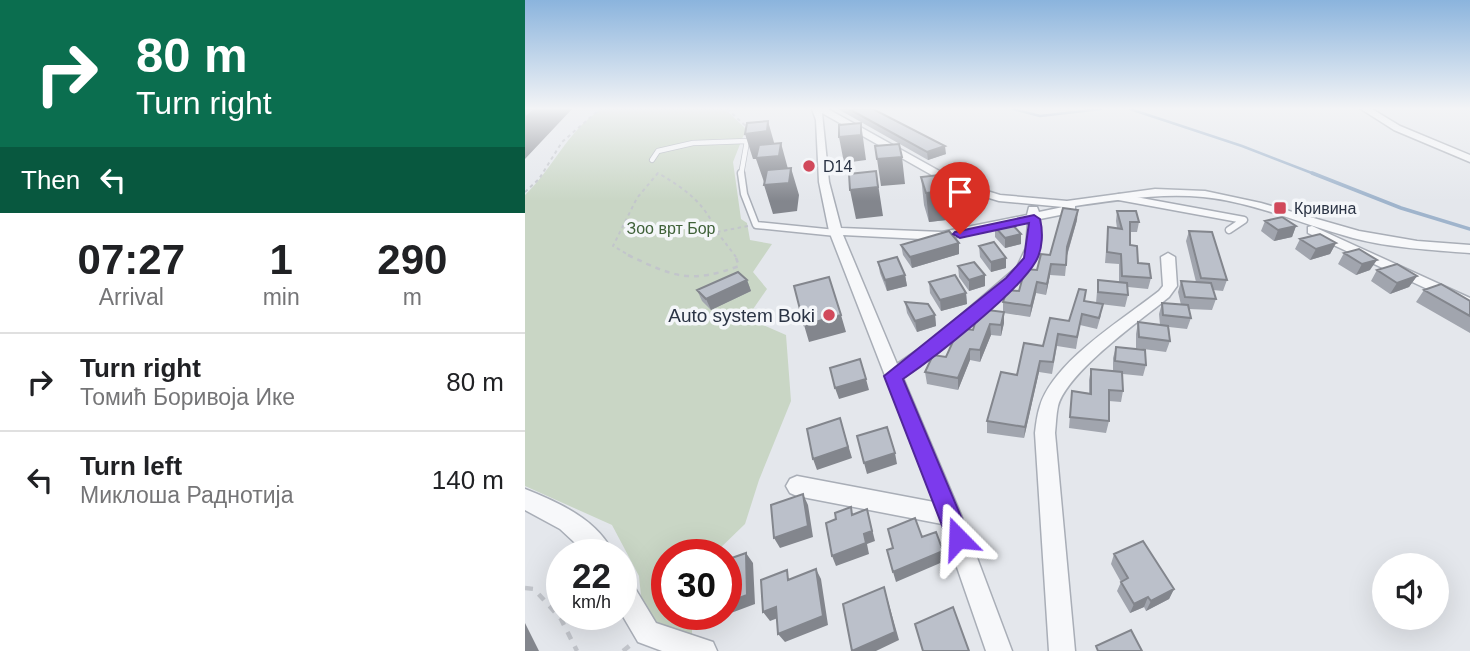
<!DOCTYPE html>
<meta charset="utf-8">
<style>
:root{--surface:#fff;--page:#f6f6f6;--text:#202124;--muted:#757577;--line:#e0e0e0}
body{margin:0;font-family:Arial,sans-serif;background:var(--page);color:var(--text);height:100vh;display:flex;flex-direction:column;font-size:26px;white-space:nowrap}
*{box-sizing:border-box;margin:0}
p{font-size:23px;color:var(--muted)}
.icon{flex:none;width:38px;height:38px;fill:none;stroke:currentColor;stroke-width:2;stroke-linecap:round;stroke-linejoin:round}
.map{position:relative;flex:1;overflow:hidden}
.drawer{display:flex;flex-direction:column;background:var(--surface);width:525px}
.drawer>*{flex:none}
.banner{background:#0b6e4f;color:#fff;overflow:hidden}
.fabs{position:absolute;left:847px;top:553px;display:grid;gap:14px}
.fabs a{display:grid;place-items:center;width:77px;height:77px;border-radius:50%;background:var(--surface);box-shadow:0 7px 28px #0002;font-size:35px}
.speed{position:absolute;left:21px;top:539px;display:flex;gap:14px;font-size:35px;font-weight:700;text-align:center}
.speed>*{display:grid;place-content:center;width:91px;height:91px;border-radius:50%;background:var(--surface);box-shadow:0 7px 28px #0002;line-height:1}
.speed small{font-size:18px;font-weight:400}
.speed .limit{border:10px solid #d22;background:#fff;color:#111}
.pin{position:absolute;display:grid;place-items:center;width:60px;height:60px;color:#fff;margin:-72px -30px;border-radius:50% 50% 50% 0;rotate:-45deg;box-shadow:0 0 7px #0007}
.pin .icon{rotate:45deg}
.me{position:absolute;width:77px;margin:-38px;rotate:339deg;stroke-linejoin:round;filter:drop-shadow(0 0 5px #0008)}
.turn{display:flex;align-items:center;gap:24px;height:147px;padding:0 21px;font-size:32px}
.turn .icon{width:91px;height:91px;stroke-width:2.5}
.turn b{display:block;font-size:49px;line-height:60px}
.then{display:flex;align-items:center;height:66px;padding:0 21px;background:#0003;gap:14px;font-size:26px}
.eta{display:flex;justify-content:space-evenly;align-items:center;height:119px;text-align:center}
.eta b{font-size:42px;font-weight:800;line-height:49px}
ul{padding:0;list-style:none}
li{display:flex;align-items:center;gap:21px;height:98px;padding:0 21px;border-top:2px solid var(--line)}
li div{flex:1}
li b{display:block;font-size:26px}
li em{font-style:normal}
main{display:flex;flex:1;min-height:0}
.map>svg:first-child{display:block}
.green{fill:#c9d6c5}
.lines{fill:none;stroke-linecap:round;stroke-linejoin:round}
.stream-far1{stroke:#9fb4cc;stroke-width:2.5}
.stream{stroke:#9fb4cc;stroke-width:3.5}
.lane-far1-casing{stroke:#a9aeb7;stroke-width:6}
.lane-casing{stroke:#a9aeb7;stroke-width:9}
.street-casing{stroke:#a9aeb7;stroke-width:3}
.path-far2{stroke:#c2c5cb;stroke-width:2;stroke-dasharray:3.5 3.5;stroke-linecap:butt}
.path-far1{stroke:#c2c5cb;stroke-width:2.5;stroke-dasharray:5 5;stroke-linecap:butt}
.path{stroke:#c2c5cb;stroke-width:4.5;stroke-dasharray:8 8;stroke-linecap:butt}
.lane-far1{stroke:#f7f8fa;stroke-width:4.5}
.lane{stroke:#f7f8fa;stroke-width:6}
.street{fill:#f7f8fa;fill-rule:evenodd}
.wall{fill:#a1a5ae}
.shaded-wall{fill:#83868d}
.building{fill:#bbc0ca;stroke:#83868d;stroke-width:2}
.route{fill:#7c3aed;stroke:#51269a;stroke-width:2}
.poi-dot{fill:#d1495b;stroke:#f4f6f9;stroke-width:2.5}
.labels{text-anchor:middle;stroke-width:7;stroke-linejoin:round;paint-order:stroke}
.far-poi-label{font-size:16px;fill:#2b3445;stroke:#f4f6f9;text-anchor:start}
.far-park-label{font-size:16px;fill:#3f6138;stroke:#f4f6f9}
.poi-label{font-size:19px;fill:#2b3445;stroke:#f4f6f9;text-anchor:end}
</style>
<main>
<section class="drawer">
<div class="banner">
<div class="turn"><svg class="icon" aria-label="right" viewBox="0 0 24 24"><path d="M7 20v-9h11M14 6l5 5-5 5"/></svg><div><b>80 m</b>Turn right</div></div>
<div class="then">Then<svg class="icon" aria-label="left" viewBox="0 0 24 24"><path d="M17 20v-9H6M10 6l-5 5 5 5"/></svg></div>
</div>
<div class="eta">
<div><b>07:27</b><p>Arrival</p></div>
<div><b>1</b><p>min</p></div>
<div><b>290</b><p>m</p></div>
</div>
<ul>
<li><svg class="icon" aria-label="right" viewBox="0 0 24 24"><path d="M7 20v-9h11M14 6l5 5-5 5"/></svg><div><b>Turn right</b><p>Томић Боривоја Ике</p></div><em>80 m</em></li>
<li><svg class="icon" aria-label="left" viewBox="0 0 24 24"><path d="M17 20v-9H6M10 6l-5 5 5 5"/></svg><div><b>Turn left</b><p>Миклоша Раднотија</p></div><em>140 m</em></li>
</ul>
</section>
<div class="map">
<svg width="945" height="651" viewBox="0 0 945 651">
<rect width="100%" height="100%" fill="#e4e7ec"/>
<path class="green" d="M76,109H200L221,129L208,162L216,219L222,223L225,240L247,244L228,272L242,289L222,318L261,335L266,401L234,480L220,524L188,555H142V614H167V644L118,616L114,576L87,525L0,486V195C30,166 39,135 76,109Z"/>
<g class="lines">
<path class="stream-far1" d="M488,109L515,116L576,109
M605,109L717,146L792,175"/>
<path class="stream" d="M787,173L876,208L945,229"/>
<g class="lane-far1-casing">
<path id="lane-far1" d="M127,160L133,151L168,143L222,141L216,175"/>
</g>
<g class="lane-casing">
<path id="lane" d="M216,173L219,194L231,225L311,233
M594,197L719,220L704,230"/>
</g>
<g class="street-casing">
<path id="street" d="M287,109H303L436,183L475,195L542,201L630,189L680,191L736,203L834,231L892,241L945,245V253C906,250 866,248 828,238C779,225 729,202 678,197C634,193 593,200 550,206V212L515,219L514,248L502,273L419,348L378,378L436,515L487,651H461L417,524L272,496L265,493L261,486L265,479L272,476L409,502L304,231L294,182L291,120ZM297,113L428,187L474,201L538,207L514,212L512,207H504L502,215L417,232L316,228L304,182ZM503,222L501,248L492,267L407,340L372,364L318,235L417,240Z
M836,109H847L875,126L945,155V162L869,130Z
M787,226L945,298V309L783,233V227Z
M643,253L650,257L652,286L644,297C615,321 543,371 533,406C531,415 531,424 530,433L550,651H524L510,433C511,424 512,415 515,406C529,361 597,320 634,291L638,286L636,257Z
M0,489C33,502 74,520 89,555H63L35,529L0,510Z
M96,577L105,580L131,623L188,642L192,651H137L113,642L96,613Z"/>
</g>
<path class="path-far2" d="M202,109L223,128
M0,192L14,179L37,142L75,109
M192,232L211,257
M192,232L223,226
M107,257L88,246L112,198L133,173C160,189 179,202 192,232"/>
<path class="path-far1" d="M103,255C149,277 166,284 214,266L210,255"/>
<path class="path" d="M0,588L9,589L36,619L52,651
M98,651L108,643"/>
<use href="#lane-far1" class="lane-far1"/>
<use href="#lane" class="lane"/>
<use href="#street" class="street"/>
</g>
<path class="wall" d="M313,109H348L421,154L403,160Z
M396,177L430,219L404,222L399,205Z
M592,211L614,222L612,232H605V245L613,263L626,278L623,289L603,287V295L600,307L575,304L576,315L572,329L555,325L551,349L532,346L527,374L514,372L499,438L462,433V421L492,375L518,346L544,321L560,301L571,303L573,280L594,282V264L580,263L583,227L592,228L591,221Z
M552,220L542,256L540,276L525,275L521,295L511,293L505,317L479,313V323L476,336L466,335L455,362L445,360L433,390L402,384L400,372L421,357L448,330L478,312V302L494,291L525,255Z
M740,221L771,226L767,237L749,241L736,231Z
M470,227L496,244L480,248L470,237Z
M664,231L702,280L698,291L688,290L691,299L687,310L664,309L666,318L662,329L644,327L645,341L641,352L611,348V334L613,322L635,325L634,314L637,303L656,305L653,292L656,281L671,282L661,241Z
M775,239L811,243L805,254L785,260L770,249Z
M376,245L434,254L387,268L378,255Z
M454,246L481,268L466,272L455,257Z
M834,249L845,270L831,275L813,264L819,253Z
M353,262L380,275L382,286L362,291L355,273Z
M433,266L460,275V286L444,291L434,277Z
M852,270L892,276L884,287L865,294L846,281Z
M222,280L226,291L186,310L177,301L172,290Z
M404,282L441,293L442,304L416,311L405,293Z
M899,290L945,301V333L891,302Z
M380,302L410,315L411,326L392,332L382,313Z
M591,347L621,365L618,376L598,374V391L596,402L584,401V421L581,433L544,428L547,391L564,393V380L566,369L588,371V358Z
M589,554L649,589L644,599L621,611L619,607L605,613L592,591L596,582L586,564Z"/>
<path class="shaded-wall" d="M10,109H47L0,159V118Z
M243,121L250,146L256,143L263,169L240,185L231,159H228L220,134Z
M336,123L341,160L319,163L314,137Z
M420,146L421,154L403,160L402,152Z
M377,157L380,184L356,186L352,159Z
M266,168L274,195L272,211L248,214L239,185Z
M351,171L358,216L331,219L325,190Z
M429,190L430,219L404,222L401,193Z
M553,210L552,220L541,258L542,247Z
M771,226L767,237L749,241L753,230Z
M496,234V244L480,248V238Z
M434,243V254L387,268L385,257Z
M811,243L805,254L785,260L791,249Z
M481,258V268L466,272V262Z
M852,260L845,270L831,275L837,264Z
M526,264L525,275L521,295L522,284Z
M380,275L382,286L362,291L360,280Z
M460,275V286L444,291V280Z
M892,276L884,287L865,294L872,283Z
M222,280L226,291L186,310L181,299Z
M512,282L511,293L505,317L506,306Z
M441,293L442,304L416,311L415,300Z
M479,312V323L476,336V325Z
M316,315L321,332L284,342L279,325Z
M410,315L411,326L392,332L390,321Z
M465,324L466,335L455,362V350Z
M445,349V360L433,390V378Z
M515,361L514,372L499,438L500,427Z
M341,379L344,390L314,399L310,388Z
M315,418L327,458L292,470L288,459Z
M370,453L372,464L342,474L339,463Z
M278,494L283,505L288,537L255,548L249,538Z
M342,509L350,541L342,544L344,554L311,566L307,556L339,534Z
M418,551L420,561L371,582L368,572Z
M221,553L228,563L230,604L190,619L185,614H201V603Z
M291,569L296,579L303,625L260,642L253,634Z
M359,587L374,640L351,651H328Z
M649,589L644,599L621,611L626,601Z
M623,597L619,607L605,613L609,604Z
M251,607L258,616L245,621L238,612Z
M0,623L14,651H0Z"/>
<path class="building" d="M0,109H10L0,118Z
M324,109H348L420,146L402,152Z
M243,121L242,131L220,134L222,123Z
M336,123V135L314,137V125Z
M256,143L254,156L231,158L234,145Z
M374,144L377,157L352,159L350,146Z
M266,168L264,183L239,185L242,170Z
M351,171L353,187L325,190L324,174Z
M423,174L429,190L401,193L396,177Z
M538,208L553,210L542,247L541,265L526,264L522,284L512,282L506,306L478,302L482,290L494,291L500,269L512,270L516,254L525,255Z
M592,211H611L614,222H605V245L612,246L613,263L624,264L626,278L597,276L596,254L582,252L583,227L597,229Z
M757,217L771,226L753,230L740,221Z
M486,223L496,234L480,238L470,227Z
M424,231L434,243L385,257L376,245Z
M664,231L687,232L702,280L676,278Z
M795,234L811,243L791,249L775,239Z
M469,242L481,258L466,262L454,246Z
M834,249L852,260L837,264L819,253Z
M372,257L380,275L360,280L353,262Z
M449,262L460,275L444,280L433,266Z
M872,264L892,276L872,283L852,270Z
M213,272L222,280L181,299L172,290Z
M430,275L441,293L415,300L404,282Z
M304,277L316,315L279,325L269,286Z
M573,280L602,283L603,295L573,292Z
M656,281L686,283L691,299L660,297Z
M916,284L945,301V316L899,290Z
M554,289L561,290L559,301L578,304L574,318L557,314L552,337L533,334L528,362L515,361L500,427L462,421L476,372L492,375L499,343L518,346L525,318L544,321Z
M380,302L403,304L410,315L390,321Z
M637,303L663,305L666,318L638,315Z
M454,309L479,312L476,325L465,324L455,350L445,349L433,378L400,372L408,355L421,357L434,328L448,330Z
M613,322L643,326L645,341L614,337Z
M591,347L620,350L621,365L590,361Z
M335,359L341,379L310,388L305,368Z
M566,369L597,372L598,391L584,390V421L545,417L547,391L566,394Z
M315,418L323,447L288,459L282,429Z
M362,427L370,453L339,463L332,436Z
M278,494L283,526L249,538L246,505Z
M326,507L327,515L342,509L347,531L339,534L341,543L307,556L301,523L311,519L310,513Z
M390,518L397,537L411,532L418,551L368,572L362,550L368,548L363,529Z
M618,541L649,589L626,601L623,597L609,604L596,582L603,578L589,554Z
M221,553L222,595L201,603V560Z
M291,569L298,616L253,634L251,607L238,612L236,580L262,570L263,580Z
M359,587L370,632L327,651L318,604Z
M428,607L444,651H398L390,624Z
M606,630L617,651H573L571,646Z"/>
<linearGradient id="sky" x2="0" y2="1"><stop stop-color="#8bb4dd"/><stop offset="0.54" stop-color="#f3f4f6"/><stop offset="1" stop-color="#f3f4f6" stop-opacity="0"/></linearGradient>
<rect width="945" height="201" fill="url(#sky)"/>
<path class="route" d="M509,215L515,219C518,231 518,249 511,261C493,293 410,357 378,379L445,538L441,546L433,549L425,546L359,376L481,278L499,258L504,223L435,238L428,234L430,232Z"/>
<g class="poi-dot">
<circle cx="284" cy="166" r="7"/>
<rect x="748" y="201" width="14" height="14" rx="3.5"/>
<circle cx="304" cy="315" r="7"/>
</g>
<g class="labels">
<g class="far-poi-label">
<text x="298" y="172">D14</text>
<text x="769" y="214">Кривина</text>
</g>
<g class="far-park-label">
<text x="146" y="234">Зоо врт Бор</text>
</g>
<g class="poi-label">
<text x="290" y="322">Auto system Boki</text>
</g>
</g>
</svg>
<div class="fabs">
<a><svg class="icon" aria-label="sound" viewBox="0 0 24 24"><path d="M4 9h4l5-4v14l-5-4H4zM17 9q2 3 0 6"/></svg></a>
</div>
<div class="speed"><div>22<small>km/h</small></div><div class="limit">30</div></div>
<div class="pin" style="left:435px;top:234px;background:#d93025"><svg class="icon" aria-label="arrive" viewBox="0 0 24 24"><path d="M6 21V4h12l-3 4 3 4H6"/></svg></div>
<svg class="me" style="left:433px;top:538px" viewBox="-20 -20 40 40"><path d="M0-17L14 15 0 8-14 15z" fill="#7c3aed" stroke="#fff" stroke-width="4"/></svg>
</div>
</main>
